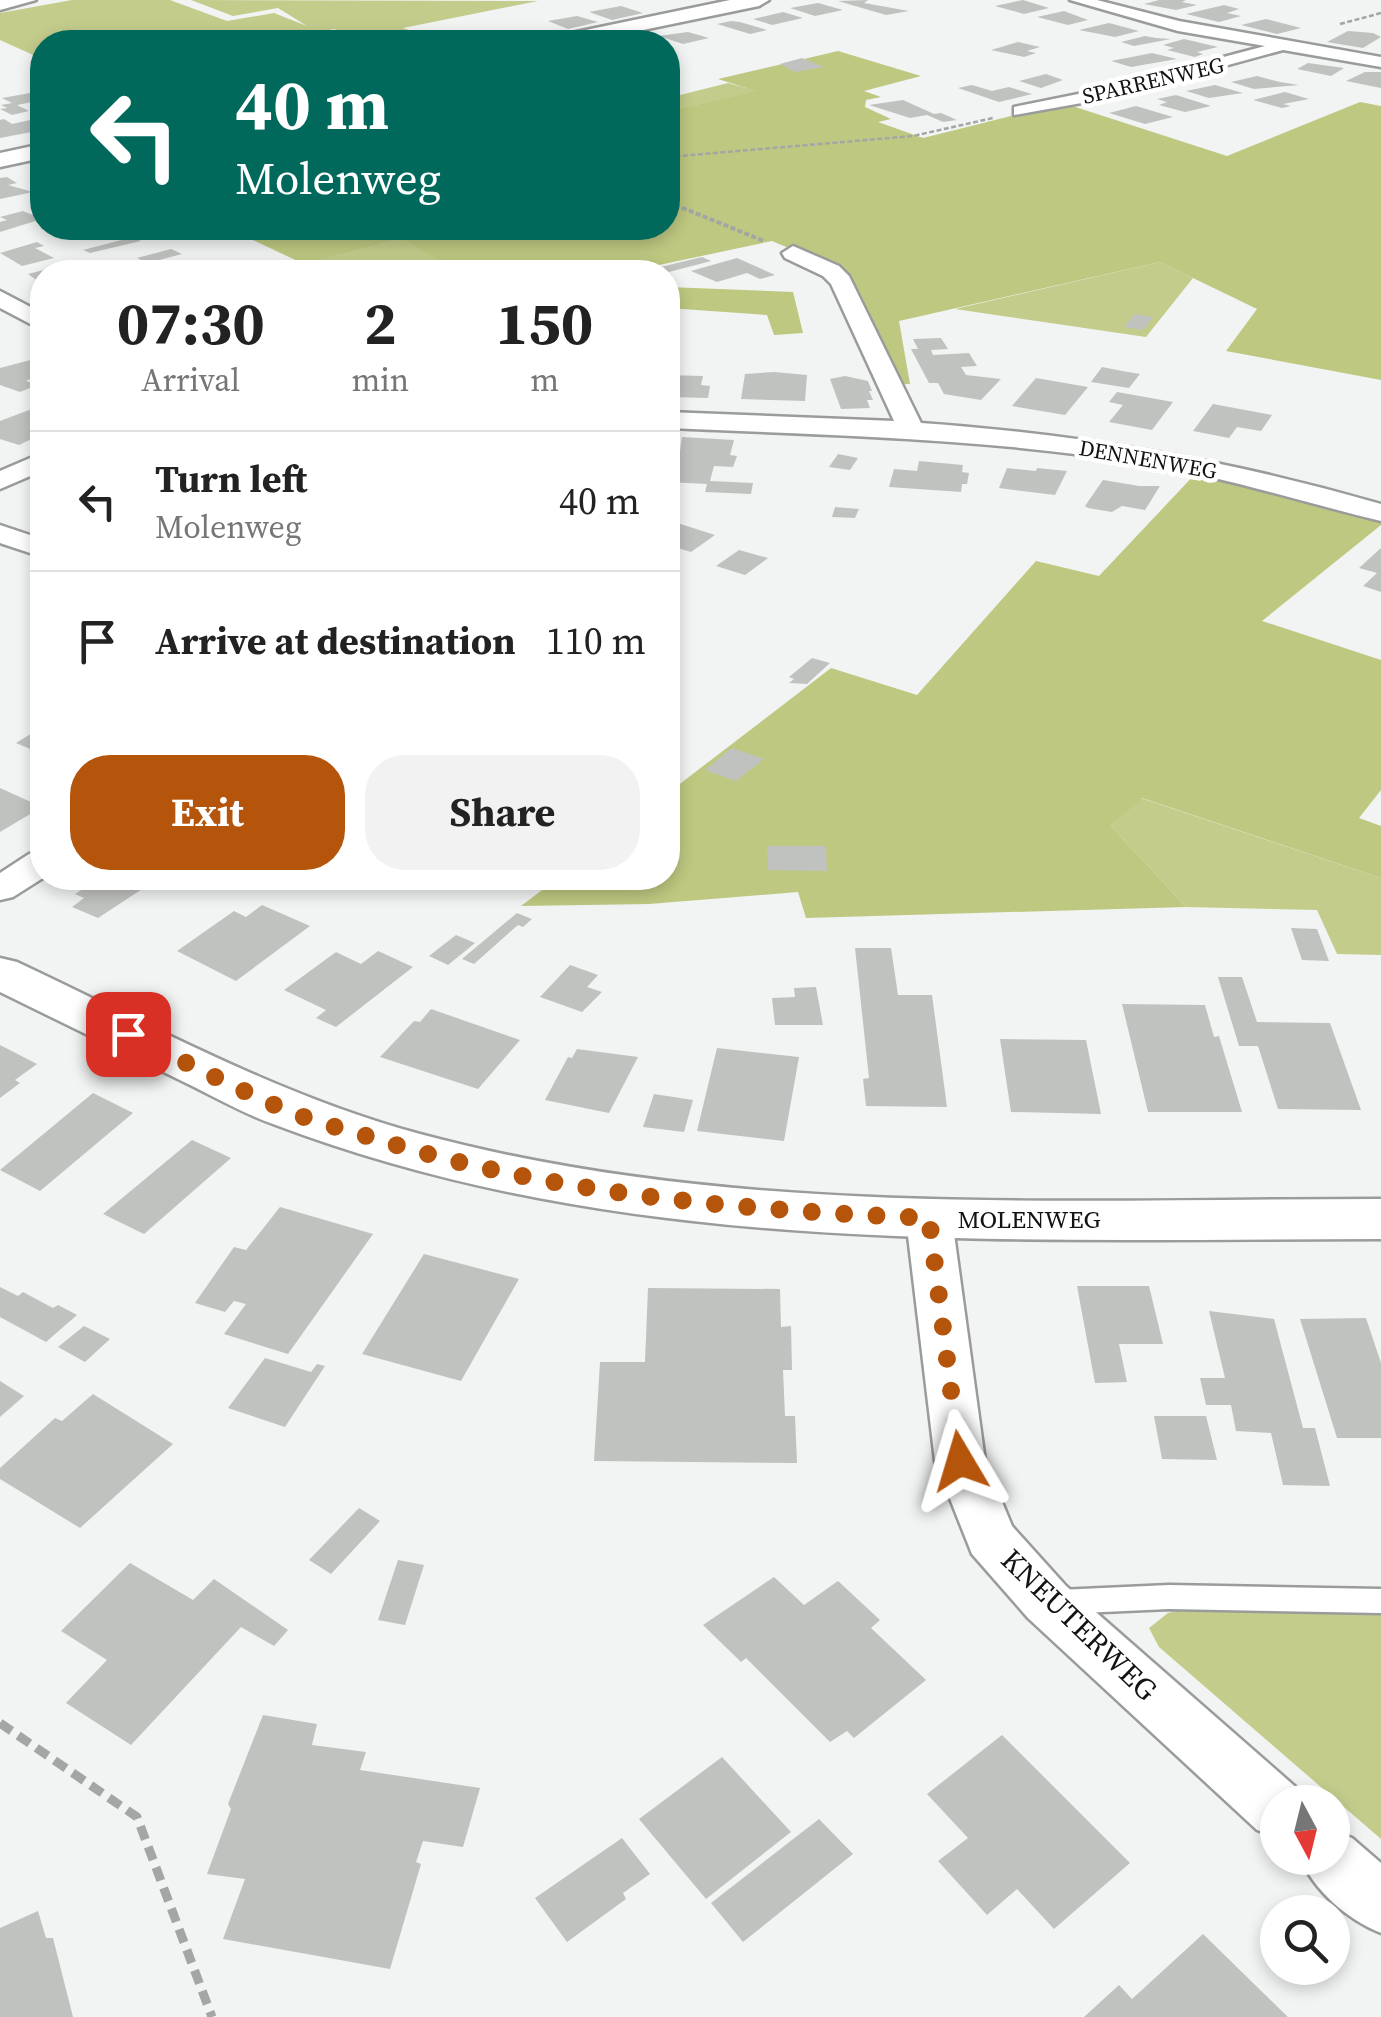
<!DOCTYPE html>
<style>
:root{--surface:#fff;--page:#f2f2f2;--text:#222;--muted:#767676;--line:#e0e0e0;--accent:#b5550c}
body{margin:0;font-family:"Source Serif 4",serif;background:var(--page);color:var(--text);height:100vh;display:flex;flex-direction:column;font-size:38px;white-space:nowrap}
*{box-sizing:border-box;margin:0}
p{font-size:32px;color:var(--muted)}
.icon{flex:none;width:55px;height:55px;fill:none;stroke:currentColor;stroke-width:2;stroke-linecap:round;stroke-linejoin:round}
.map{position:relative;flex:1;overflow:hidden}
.panel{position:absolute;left:30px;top:260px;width:650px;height:630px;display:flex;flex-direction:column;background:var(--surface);border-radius:40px;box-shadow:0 5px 15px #0003}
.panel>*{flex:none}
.top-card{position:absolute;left:30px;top:30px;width:650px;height:210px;border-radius:40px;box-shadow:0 5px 15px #0003;background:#00695c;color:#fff;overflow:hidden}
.needle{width:65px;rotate:173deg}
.fabs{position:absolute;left:1260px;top:1785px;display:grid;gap:20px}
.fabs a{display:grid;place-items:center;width:90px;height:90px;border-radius:50%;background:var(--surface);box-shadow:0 5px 15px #0003;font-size:50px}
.pin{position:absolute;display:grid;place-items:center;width:85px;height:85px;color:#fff;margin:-42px;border-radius:20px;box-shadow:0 5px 15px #0006}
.me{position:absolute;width:110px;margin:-55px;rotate:353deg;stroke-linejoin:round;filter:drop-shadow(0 0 8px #0008)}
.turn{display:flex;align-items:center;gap:35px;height:210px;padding:0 40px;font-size:45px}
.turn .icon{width:130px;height:130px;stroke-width:2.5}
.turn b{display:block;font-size:70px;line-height:85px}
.eta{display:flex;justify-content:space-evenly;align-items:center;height:170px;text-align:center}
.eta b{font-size:60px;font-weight:700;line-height:70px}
.action{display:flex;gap:20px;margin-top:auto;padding:20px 40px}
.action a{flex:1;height:115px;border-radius:40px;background:var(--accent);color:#fff;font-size:40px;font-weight:700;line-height:115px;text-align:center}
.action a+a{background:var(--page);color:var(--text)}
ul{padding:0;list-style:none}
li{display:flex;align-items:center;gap:30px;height:140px;padding:0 40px;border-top:2px solid var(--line)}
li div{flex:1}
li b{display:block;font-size:38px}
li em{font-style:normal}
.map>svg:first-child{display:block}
.green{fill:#c3cc8b}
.forest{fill:#bec880}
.building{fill:#c0c2bf}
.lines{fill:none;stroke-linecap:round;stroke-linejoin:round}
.service-casing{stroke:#999c9a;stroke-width:5}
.minor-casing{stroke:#999c9a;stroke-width:5}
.tertiary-casing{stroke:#999c9a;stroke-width:5}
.path-far2{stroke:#a3a6a4;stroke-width:2.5;stroke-dasharray:5 2.5;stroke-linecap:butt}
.path-far1{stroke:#a3a6a4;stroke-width:4;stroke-dasharray:5 2.5;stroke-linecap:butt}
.path{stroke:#a3a6a4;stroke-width:9;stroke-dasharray:14 8;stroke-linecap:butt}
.service{fill:#fff;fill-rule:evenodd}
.minor{fill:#fff;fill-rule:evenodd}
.tertiary{fill:#fff;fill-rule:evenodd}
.route{stroke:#b5550c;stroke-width:18;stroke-dasharray:0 32.4}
.labels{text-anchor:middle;stroke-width:9;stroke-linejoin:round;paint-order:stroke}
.far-street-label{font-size:22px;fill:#121312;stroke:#fff}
.street-label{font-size:25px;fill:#121312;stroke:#fff}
.near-street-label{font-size:30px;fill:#121312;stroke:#fff}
</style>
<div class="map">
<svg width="1381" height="2017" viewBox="0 0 1381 2017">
<rect width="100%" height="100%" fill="#f1f4f2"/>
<path class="green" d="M72,0H170L227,21L274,13L307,26L278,8L233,16L191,0L538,1L403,28L443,42H369L334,29L282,40L285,42H42V59L0,40V13Z
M728,83L758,91L668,111V98Z
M401,239L442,261L395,272H271Z
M1160,262L1193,278L1146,337L955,309Z
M1141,798L1381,878V955L1337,954L1317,910L1186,907L1111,826Z
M1221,1602L1381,1607V1839L1159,1647L1149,1628L1168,1613Z"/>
<path class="forest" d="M838,51L921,76L864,91L881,97L866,100L865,107L891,119L878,122L923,138L1063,103L1227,156L1360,102L1381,106V380L1226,351L1257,309L1160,262L899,321L910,384H896L844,282L810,257L772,241L626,272H395L440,261L401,239L304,264L227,228H668V144L680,141L668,136V111L756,91L718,79Z
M668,287L793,292L803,333L774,335L767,315L668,308Z
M1197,472L1381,518V525L1262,621L1381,660V790L1359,818L1381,826V878L1142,798L1111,826L1186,907L806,918L798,892L649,904L521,906L558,878H668V793L831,668L917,695L1036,561L1099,576Z"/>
<path class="building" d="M868,0L864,3L909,11L886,15L838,1Z
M1023,0L1049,8L1024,14L995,6Z
M1159,0H1186L1182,2L1197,5L1176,10L1144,4Z
M818,3L843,10L815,16L790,8Z
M1224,5L1239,9L1227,13L1241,16L1219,22L1186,14Z
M621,6L643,13L612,20L589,12Z
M1064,11L1088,20L1068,25L1037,17Z
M783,12L803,18L772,25L753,19Z
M577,16L598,22L568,29L548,21Z
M1266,19L1301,28L1277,34L1241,25Z
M731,21L740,22L767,30L750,34L717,24Z
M1109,23L1139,31L1115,37L1079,30Z
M525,30L539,35L502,42H473L480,39L473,36Z
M1348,31L1373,33L1381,37L1363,48L1327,42Z
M688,32L709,38L683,44L659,36Z
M1145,36L1156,38L1171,39L1134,46L1121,42Z
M1184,39L1218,47L1197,52L1203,54L1195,57L1167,50L1174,48L1163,45Z
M1018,42L1040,47L1027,51L1036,53L1024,57L991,50Z
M1152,53L1177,59L1131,67L1111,61Z
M802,58L824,67L795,72L780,64Z
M1308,63L1344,68L1331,76L1297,69Z
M1365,72H1381V88L1346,81Z
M1046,74L1063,80L1041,88L1019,81Z
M1257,76L1280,82L1299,85L1254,89L1231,82Z
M972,85L992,91L1009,87L1032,94L999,102L958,88Z
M1215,85L1243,93L1209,98L1186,91Z
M1285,92L1309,99L1283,104L1291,106L1282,108L1253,100Z
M30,93L42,100L17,105L29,111L12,115L0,109L7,108L1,105L12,103L2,98Z
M1176,95L1211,106L1185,112L1159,105L1167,102L1157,99Z
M903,100L934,114L941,113L957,120L943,122L927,115L910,118L869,105Z
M1136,106L1173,117L1145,124L1109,113Z
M4,119L12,124L30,120L42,130L0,138V120Z
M7,177L17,183L8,185L33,192L0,199V178Z
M23,211L42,219L0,232V222L7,220L0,217Z
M133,237L141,241L90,253L83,250Z
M37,242L44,246L35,248L54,258L22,266L0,253Z
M171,249L182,254L148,263L137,258Z
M702,257L711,261L669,272H640Z
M737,258L775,275L760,279L747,273L717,282L691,271Z
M63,265L78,272H42V284L28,274Z
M1135,314L1153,317L1143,330L1124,327Z
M941,338L948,349L931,350L933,355L969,353L977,366L961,367L966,375L1001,379L981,400L944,394L938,383H929L911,349H918L913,339Z
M38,358L42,361V369L33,372L38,375L26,381L37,385L20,392L0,385V368Z
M1102,367L1122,371L1140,374L1129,388L1091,382Z
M774,372L807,375L805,401L741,399L745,374Z
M668,375L703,376L701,385L710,386L708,398L668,397Z
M845,376L868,381L872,391H869L873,400H867L870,408L841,409L830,379Z
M1036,378L1088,387L1065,415L1012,406Z
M1117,392L1173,402L1152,430L1109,422L1123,405L1109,402Z
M1213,404L1272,415L1261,431L1237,427L1229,438L1193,431Z
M29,410L42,414V434L19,445L0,439V421Z
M682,437L734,440L730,455L737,456L733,467L714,466L710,481L753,483L751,494L705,492L707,484L668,482V464L678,465Z
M838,454L858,458L850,470L829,467Z
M919,461L963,465L962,472L969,473L967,484H962L961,492L889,487L894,469L917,471Z
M1007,468L1036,471L1037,468L1067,471L1055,495L999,488Z
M1103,480L1139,486H1160L1145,510L1122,506L1112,512L1088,508L1085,506Z
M835,507L859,509L855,518L832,517Z
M668,520L715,535L691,552L668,545Z
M1381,548V592L1363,586L1377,573L1359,568Z
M739,550L768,558L745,575L716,566Z
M812,658L830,663L807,684L789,683L794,679L789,677Z
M42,727V754L16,743Z
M732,748L764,759L736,781L705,770Z
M0,788L42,807L0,832Z
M767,846H826L827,871L768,870Z
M100,878H159L98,918L72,907L84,898L75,894Z
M262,905L310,926L236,981L177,951L234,911L246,917Z
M517,913L532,919L523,927L518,925L474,964L462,959Z
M1291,928L1317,929L1329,961L1302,960Z
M456,935L475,943L448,965L429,956Z
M855,948H891L898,995H932L947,1107L866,1106L863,1079L869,1078Z
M378,951L413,967L336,1027L316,1018L326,1010L284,990L336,952L361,964Z
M570,965L598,975L587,987L602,992L582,1012L540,997Z
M1218,977H1242L1257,1022L1330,1023L1361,1110L1278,1109L1258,1046H1239Z
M816,987L823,1025H775L772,998L795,997L794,988Z
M1122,1004L1205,1005L1214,1037L1219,1036L1242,1112H1148Z
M431,1009L474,1024L520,1040L478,1089L380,1057L414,1021L420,1022Z
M1000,1039L1086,1040L1101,1114L1011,1112Z
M0,1045L37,1064L15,1080L20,1083L0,1098Z
M717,1048L799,1057L784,1141L697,1131Z
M577,1049L638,1057L609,1113L545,1100L568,1057L572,1058Z
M93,1093L133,1113L40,1191L0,1170Z
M654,1094L693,1100L684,1132L643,1127Z
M192,1140L231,1158L144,1234L103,1214Z
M280,1207L373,1234L288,1354L224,1334L246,1304L234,1301L225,1312L195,1303L234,1247L246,1250Z
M424,1254L519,1279L461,1381L362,1354Z
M1077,1286H1149L1163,1344H1119L1127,1382L1095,1383Z
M0,1287L18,1296L23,1292L53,1308L58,1305L77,1315L46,1342L0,1317Z
M648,1288L780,1289L781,1327L791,1326L792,1370H783L785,1416H795L797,1463L594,1461L600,1362H645Z
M1209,1311L1274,1319L1303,1428H1315L1330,1486L1283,1485L1271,1433L1236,1431L1231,1405H1206L1200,1378H1225Z
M1366,1318L1381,1363V1438H1337L1300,1319Z
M84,1326L110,1339L85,1362L58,1347Z
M265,1358L311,1372L317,1364L325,1366L285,1427L228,1408Z
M0,1381L24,1396L0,1417Z
M93,1394L173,1444L80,1528L0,1479V1468L55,1418L62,1421Z
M1154,1416H1206L1217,1460L1162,1459Z
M359,1508L380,1521L331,1574L309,1560Z
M398,1560L424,1565L405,1625L378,1620Z
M130,1563L193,1600L214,1579L288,1630L274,1646L241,1627L131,1745L66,1703L107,1660L61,1631Z
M774,1577L804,1605L838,1581L880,1620L871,1628L926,1680L854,1738L847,1731L830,1742L746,1658L741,1662L703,1625Z
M263,1715L317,1724L312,1745L366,1752L360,1770L480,1788L463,1847L423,1841L416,1862L421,1864L390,1969L223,1939L245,1879L207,1874L231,1809L228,1804Z
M1002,1735L1130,1863L1054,1929L1017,1889L987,1915L938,1861L968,1838L927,1794Z
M722,1757L791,1832L706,1899L639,1819Z
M819,1819L853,1854L743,1942L711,1903Z
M622,1838L650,1874L623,1893L626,1899L567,1942L535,1898Z
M38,1911L46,1938H53L73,2017H0V1928Z
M1203,1934L1288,2017H1084L1119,1985L1132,1999Z"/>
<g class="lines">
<g class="service-casing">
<path id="service" d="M1169,1585L1381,1589V1613L1169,1609L1059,1614L1049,1610L1045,1602L1049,1594L1059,1590Z"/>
</g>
<g class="minor-casing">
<path id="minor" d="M0,0H36L0,10Z
M1070,0H1097L1179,21L1381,57V67L1283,50L1104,99L1014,115V107L1103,89L1265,46L1178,31Z
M793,246L839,266L849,276L921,423C1078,434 1230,460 1381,504V521C1302,502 1225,477 1145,464C987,438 827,435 668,428V412L894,421L831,284L823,276L785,258L782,253Z
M0,291L42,313V330L0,308Z
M42,453V471L0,489V471Z
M0,525L42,539V557L0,543Z
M42,851L43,878L13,897L0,900V873L29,854Z
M929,1203L945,1208L952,1219L985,1461L1012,1526L1066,1586L1299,1790L1304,1802H1278V1837L1257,1830L1028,1618L972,1554L935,1461L906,1219L913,1208Z
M1332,1830L1352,1838L1381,1863V1933C1348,1920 1313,1890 1301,1858H1332Z"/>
</g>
<g class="tertiary-casing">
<path id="tertiary" d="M730,0H769L759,6L585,42H546L557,36Z
M42,144V158L0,167V153Z
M0,958L17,962C149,1024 279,1096 420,1134C732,1218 1061,1199 1381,1199V1239C1009,1239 627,1259 273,1124C242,1113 213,1096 184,1082C123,1052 61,1022 0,992Z"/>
</g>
<path class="path-far2" d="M1340,24L1381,13
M668,157L913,136L993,118"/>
<path class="path-far1" d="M668,202L764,241"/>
<path class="path" d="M0,1723L137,1817L212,2017"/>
<use href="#service" class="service"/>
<use href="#minor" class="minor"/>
<use href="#tertiary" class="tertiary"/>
</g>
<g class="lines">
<path class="route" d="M128,1034C181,1060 233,1087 286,1110C314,1122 344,1129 373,1138C554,1195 741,1210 929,1218L960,1461"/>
</g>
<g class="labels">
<g class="far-street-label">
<text transform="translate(1153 80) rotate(-13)" y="8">SPARRENWEG</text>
<text transform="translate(1148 459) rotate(10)" y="8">DENNENWEG</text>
</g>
<g class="street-label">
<text x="1029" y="1228">MOLENWEG</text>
</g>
<g class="near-street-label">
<text transform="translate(1079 1625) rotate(44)" y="10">KNEUTERWEG</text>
</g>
</g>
</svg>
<div class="fabs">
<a><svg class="needle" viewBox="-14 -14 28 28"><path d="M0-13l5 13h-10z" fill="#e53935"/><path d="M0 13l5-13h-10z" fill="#767676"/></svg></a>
<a><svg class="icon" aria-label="search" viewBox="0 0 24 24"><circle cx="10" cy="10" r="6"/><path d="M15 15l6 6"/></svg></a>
</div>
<div class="pin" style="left:128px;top:1034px;background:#d93025"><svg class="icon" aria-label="arrive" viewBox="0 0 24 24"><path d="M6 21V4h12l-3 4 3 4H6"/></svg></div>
<svg class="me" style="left:960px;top:1461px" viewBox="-20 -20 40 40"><path d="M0-17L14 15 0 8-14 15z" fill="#b5550c" stroke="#fff" stroke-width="4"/></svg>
<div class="top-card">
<div class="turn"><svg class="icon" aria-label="left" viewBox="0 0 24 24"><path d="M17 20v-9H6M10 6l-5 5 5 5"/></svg><div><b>40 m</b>Molenweg</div></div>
</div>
<section class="panel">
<div class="eta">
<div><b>07:30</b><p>Arrival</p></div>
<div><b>2</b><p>min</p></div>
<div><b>150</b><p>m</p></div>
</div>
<ul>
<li><svg class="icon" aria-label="left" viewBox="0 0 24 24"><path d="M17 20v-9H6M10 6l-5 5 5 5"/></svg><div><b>Turn left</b><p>Molenweg</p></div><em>40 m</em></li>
<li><svg class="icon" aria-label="arrive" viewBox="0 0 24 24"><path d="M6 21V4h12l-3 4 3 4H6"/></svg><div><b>Arrive at destination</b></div><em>110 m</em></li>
</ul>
<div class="action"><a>Exit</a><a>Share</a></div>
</section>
</div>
